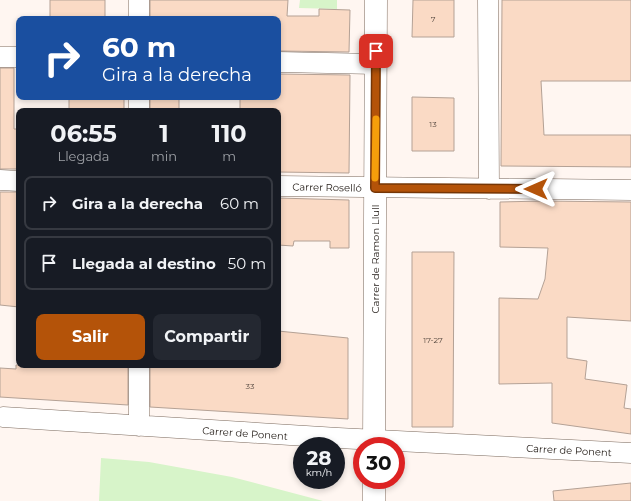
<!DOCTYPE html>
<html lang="es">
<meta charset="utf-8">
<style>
:root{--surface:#171b24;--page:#242831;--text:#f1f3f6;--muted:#9ea1a6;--line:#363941;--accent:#b45309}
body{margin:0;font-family:Montserrat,sans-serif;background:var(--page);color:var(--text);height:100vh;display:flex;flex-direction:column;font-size:15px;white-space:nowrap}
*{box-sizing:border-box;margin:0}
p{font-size:13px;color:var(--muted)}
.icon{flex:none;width:22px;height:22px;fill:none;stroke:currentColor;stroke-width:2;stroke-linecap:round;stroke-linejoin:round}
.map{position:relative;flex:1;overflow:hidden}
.panel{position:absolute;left:16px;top:108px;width:265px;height:260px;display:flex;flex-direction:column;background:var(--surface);border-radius:8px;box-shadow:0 2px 6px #0003}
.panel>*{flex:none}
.banner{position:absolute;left:16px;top:16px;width:265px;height:84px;border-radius:8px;box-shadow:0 2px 6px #0003;background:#1a4fa0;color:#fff;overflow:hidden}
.speed{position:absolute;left:293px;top:437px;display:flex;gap:8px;font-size:20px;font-weight:700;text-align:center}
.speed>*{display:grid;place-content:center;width:52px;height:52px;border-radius:50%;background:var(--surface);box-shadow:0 2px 6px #0003;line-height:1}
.speed small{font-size:10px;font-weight:400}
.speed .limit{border:6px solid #d22;background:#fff;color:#111}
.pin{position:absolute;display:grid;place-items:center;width:34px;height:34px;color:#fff;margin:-17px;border-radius:8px;box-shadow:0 2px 6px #0006}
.me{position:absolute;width:44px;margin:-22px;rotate:270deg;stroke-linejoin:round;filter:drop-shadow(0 0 3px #0008)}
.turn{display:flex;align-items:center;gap:14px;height:84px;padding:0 20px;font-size:18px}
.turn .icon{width:52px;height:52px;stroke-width:2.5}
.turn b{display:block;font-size:28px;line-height:34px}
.eta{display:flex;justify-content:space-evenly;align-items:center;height:68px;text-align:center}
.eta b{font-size:24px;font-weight:700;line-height:28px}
.cta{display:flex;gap:8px;margin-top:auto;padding:8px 20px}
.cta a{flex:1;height:46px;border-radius:8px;background:var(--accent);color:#fff;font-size:16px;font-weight:700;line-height:46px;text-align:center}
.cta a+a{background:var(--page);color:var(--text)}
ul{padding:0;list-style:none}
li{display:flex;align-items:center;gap:12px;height:54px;margin:0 8px 6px;padding:0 12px;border:2px solid var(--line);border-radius:8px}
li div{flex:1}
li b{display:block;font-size:15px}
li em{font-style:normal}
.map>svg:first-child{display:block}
.green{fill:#d7f4c9}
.building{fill:#fadac5;stroke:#b4a195}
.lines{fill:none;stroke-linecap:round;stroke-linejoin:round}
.street-casing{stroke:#7c6b5f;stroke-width:21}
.secondary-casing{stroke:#7c6b5f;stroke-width:23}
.street{stroke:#fff;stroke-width:20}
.secondary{stroke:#fff;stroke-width:22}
.route-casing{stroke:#753606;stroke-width:10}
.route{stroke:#b45309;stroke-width:7}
.slow{stroke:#f59e0b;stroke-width:7}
.labels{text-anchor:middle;stroke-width:3;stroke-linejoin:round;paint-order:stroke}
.number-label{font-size:8px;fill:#584b42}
.street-label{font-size:10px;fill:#221b16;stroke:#fff}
</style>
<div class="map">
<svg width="631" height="501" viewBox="0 0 631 501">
<rect width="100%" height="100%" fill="#fff6f1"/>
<path class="green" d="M300,0H337V9L299,8Z
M101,458L149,462L232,477L323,501H99Z"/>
<path class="building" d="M50,0H105V19H50Z
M150,0H288L287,16H319V9L350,10L349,52L278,51V19H150Z
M413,0H454V37H412Z
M502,0H631V81H541L544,135H631V167L501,166Z
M0,68H14V129H19V169H0Z
M278,74L350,75L349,173L278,172V111H240V97H278Z
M69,97H124V111H69Z
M150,97H179V111H150Z
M412,97L454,98V151H412Z
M0,192H19V307L0,305Z
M278,198L349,200V248H330V241H294L293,246L278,245Z
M543,201L631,202V321L567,317V358L587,361L585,379L627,385L624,408L631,409V434L552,423V383L499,384V298L538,299L545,279L548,248L500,247V202Z
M412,252H454L453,427H412Z
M278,331L348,338V419L150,407V365H278Z
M16,365H128V405L0,397V368L16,369Z
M631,483V501H554L553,491Z"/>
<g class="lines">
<g class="street-casing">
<path id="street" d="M488,0L489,189
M139,19V0
M0,57H19
M278,62L376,64
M139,111V97
M0,180L19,181
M278,186L631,190
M139,365V426
M3,417L338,438L631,453"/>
</g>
<g class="secondary-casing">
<path id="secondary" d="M374,446L376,0
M374,480V501"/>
</g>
<use href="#street" class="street"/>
<use href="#secondary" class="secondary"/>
</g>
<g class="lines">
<g class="route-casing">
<path id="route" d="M376,51L375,188L536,189"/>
</g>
<use href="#route" class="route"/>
<path class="slow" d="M375,178L376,119"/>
</g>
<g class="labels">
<g class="number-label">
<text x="433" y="22">7</text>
<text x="433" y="127">13</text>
<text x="433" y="343">17-27</text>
<text x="250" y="389">33</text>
</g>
<g class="street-label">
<text transform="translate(327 187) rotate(1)" y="4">Carrer Roselló</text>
<text transform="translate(375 259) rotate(-90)" y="4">Carrer de Ramon Llull</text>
<text transform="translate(245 433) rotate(4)" y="4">Carrer de Ponent</text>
<text transform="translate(569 450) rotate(3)" y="4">Carrer de Ponent</text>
</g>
</g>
</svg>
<div class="speed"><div>28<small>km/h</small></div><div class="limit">30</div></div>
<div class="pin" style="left:376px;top:51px;background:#d93025"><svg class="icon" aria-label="arrive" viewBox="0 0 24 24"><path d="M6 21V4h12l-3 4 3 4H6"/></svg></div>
<svg class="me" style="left:536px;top:189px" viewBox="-20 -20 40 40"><path d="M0-17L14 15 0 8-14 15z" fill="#b45309" stroke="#fff" stroke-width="4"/></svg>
<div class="banner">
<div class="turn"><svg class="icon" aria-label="right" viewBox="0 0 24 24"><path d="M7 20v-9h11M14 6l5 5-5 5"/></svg><div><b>60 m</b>Gira a la derecha</div></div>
</div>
<section class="panel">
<div class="eta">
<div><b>06:55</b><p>Llegada</p></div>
<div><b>1</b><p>min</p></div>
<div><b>110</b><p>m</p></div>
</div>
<ul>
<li><svg class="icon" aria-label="right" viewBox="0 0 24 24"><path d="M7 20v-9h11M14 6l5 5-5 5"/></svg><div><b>Gira a la derecha</b></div><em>60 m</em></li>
<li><svg class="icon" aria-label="arrive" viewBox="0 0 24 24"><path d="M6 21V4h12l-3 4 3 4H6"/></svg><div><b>Llegada al destino</b></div><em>50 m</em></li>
</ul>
<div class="cta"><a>Salir</a><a>Compartir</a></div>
</section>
</div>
